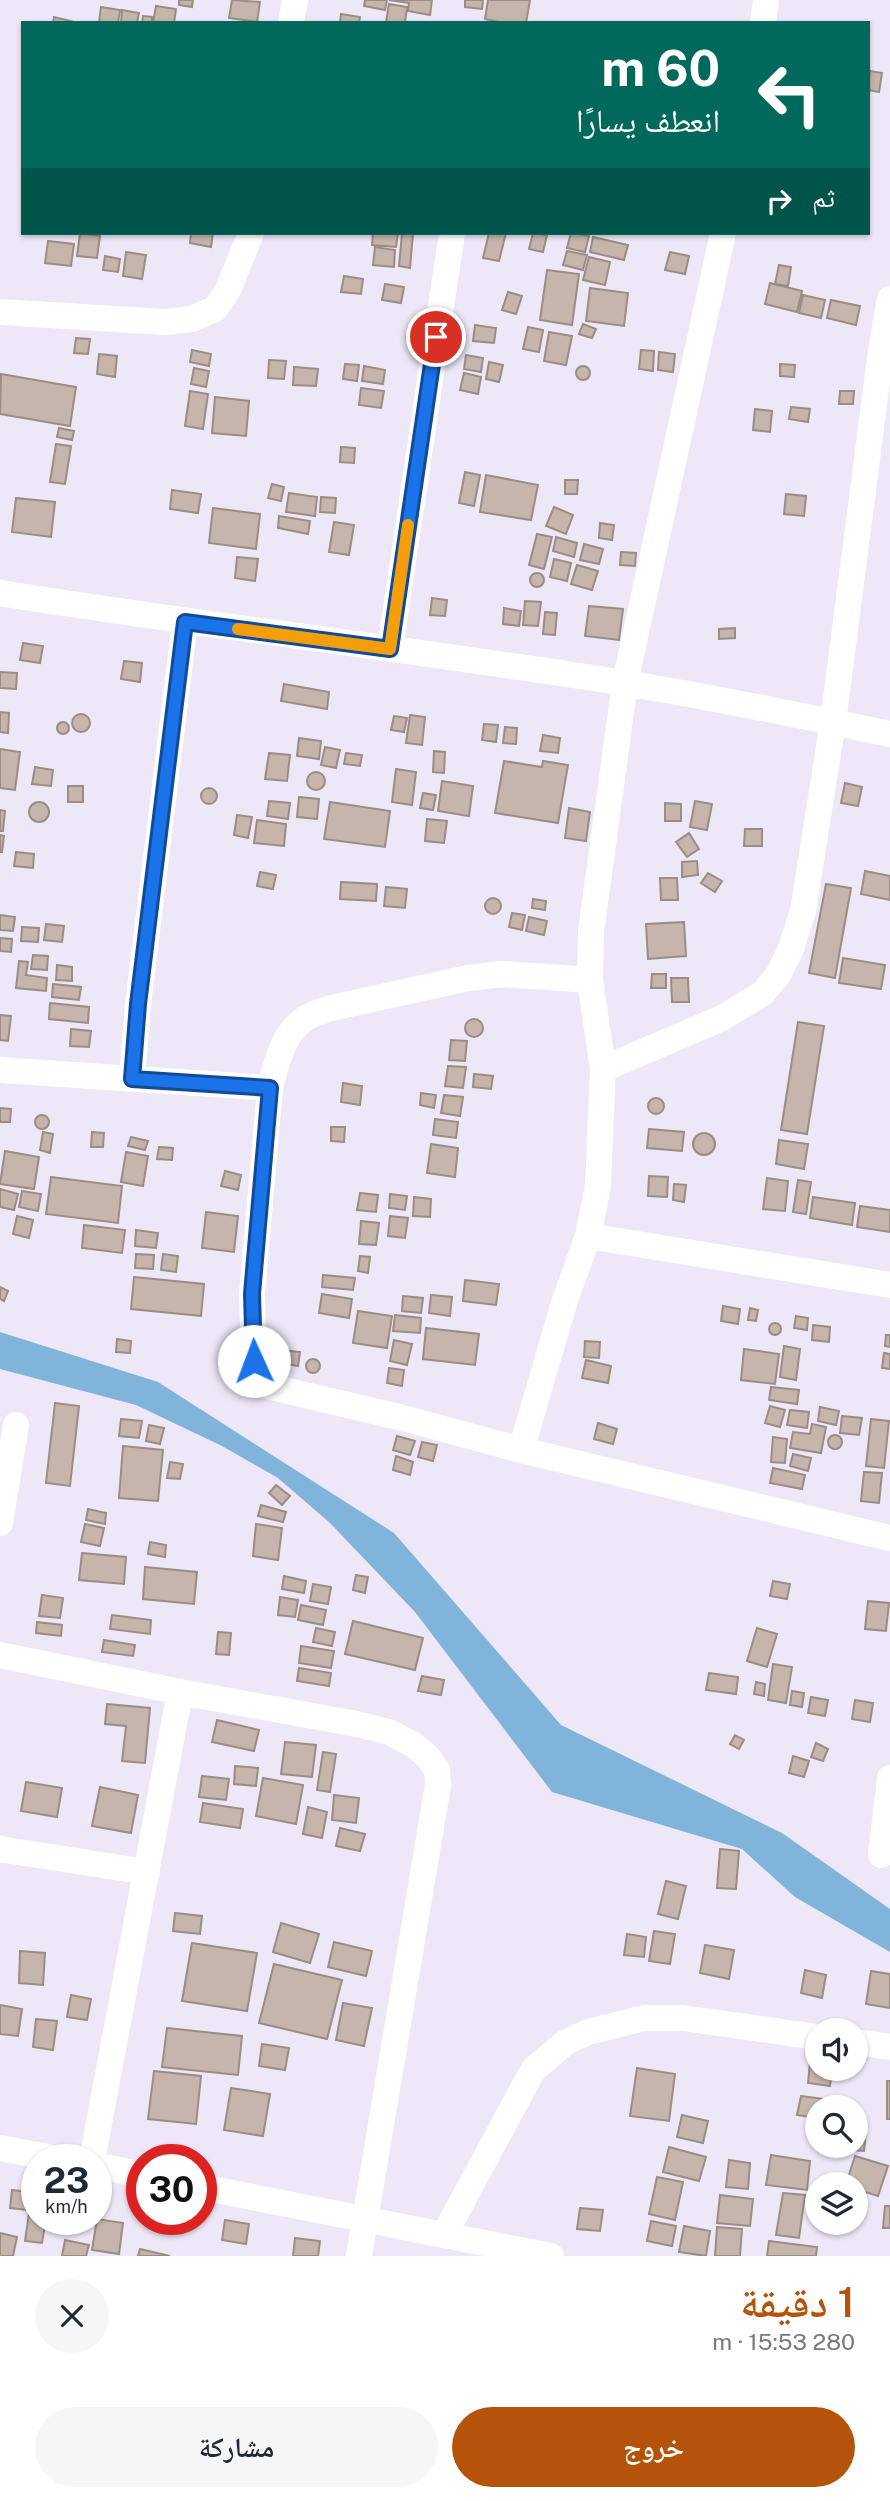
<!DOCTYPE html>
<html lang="ar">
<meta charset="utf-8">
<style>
:root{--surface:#fff;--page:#f6f6f7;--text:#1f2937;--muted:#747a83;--accent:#b45309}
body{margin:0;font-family:"Public Sans","Noto Naskh Arabic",sans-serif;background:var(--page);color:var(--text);direction:rtl;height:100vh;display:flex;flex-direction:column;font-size:26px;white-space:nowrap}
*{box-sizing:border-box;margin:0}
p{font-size:23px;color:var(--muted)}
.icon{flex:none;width:38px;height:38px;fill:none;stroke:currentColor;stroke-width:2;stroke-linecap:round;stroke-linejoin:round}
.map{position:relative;height:2256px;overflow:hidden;direction:ltr}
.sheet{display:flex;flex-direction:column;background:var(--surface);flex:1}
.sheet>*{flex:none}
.banner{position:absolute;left:21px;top:21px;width:849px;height:214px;border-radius:0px;box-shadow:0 2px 5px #0004;direction:rtl;background:#00695c;color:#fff;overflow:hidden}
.fabs{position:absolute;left:805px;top:2018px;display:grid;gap:14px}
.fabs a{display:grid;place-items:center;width:63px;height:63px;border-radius:50%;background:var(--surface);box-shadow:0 2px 5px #0004;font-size:35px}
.speed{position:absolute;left:21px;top:2144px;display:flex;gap:14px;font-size:35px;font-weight:700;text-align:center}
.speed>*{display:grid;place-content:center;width:91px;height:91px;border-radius:50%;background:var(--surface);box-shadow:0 2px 5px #0004;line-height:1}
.speed small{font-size:18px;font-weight:400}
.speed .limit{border:10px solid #d22;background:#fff;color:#111}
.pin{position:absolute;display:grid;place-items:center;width:60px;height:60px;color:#fff;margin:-30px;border:4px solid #fff;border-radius:50%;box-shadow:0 2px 7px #0007}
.me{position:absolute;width:77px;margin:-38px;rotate:358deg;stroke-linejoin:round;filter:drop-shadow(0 0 5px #0008)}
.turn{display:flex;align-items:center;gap:24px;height:147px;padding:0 35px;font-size:32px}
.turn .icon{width:91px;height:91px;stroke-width:2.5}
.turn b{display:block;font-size:49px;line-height:60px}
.then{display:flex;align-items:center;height:66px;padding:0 35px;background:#0003;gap:14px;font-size:26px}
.round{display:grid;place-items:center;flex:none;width:74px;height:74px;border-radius:37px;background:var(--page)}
.headline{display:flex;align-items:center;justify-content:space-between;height:119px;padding:0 35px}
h1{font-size:42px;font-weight:600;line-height:52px;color:var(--accent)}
.button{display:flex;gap:14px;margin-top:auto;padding:14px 35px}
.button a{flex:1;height:80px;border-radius:42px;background:var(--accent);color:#fff;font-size:28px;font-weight:600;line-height:80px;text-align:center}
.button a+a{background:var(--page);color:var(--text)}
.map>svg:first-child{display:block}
.water{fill:#81b4da}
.building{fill:#c5b5ad;stroke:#9b8c84;stroke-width:2}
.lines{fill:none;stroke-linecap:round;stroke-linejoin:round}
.street{stroke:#fff;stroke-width:26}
.route-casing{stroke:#114b97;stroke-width:18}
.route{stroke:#1a73e8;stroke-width:12}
.slow{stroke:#f59e0b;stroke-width:12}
</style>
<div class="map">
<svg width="890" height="2256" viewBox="0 0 890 2256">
<rect width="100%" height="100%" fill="#ede7f7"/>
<path class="water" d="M0,1332L158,1382L394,1533L561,1725L782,1833L890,1909V1952L795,1897L742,1849L552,1792L415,1612L330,1523L278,1478L222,1446L136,1405L0,1369Z"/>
<path class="building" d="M179,0H193L192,7L179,5Z
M232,0L260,2L257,22L229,18Z
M365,0H387L385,10L364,6Z
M389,0H432L430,15L408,11L409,3Z
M465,0H483L482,9L465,7Z
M488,0H530L526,23H503L485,19Z
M389,4L407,7L405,23L386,22Z
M156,6L176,9L174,23H153Z
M101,7L120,10L118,23H99Z
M122,10L139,13L137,23H121Z
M341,14L360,17L359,23H340Z
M143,16L152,17V23H142Z
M54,17L78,23H53Z
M870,71L882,73L879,92L868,90Z
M80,233L100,236L97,258L77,256Z
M191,233H213L211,247L190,243Z
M373,233H398L396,247L372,245Z
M402,233L413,234L410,268L399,266Z
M489,233H506L499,261L483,258Z
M533,233L547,235L543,252L529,249Z
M571,233L589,236L585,252L567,248Z
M593,237L628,245L624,260L590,252Z
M48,241L74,244L71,266L45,263Z
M375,247L395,250L394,267L373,265Z
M567,251L587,255L583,270L563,265Z
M126,252L146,255L142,279L123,276Z
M670,252L689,256L685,274L665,270Z
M105,256L120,259L118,272L103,270Z
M589,257L610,262L605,285L583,280Z
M779,265L791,267L788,286L775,284Z
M547,270L579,274L572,325L540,320Z
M344,276L363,279L361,294L341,292Z
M770,283L802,291L797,312L765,304Z
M385,284L404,287L401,303L382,300Z
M590,288L628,293L624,326L586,321Z
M508,292L522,296L516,314L502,310Z
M803,295L825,300L821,318L799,313Z
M831,300L860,306L856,325L827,318Z
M583,324L596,329L592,338L579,334Z
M475,325L496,328L494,343L473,341Z
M528,327L543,330L539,352L523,349Z
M549,332L572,336L566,365L544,361Z
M76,338L90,339L88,354L74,353Z
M192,350L211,354L209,366L190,362Z
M641,350L654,351L653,371L639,369Z
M659,352L675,354L673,372L658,370Z
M99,354L117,356L115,377L97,374Z
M466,355L483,358L481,372L464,369Z
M269,360L286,361L284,379L268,378Z
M489,362L503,365L499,382L486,379Z
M345,364L359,365L357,381L343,379Z
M780,364L795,365L794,377L780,376Z
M576 373a7 7 0 1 1 14 0a7 7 0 1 1-14 0Z
M364,366L385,370L383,384L362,381Z
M294,367L318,369L316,386L293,385Z
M194,368L209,371L206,387L191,384Z
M464,373L481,377L478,394L460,390Z
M1,374L76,387L70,426L0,414Z
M361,388L384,391L381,408L359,405Z
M190,391L208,394L203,429L185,426Z
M840,391H854L853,404H839Z
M215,397L249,401L246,436L212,433Z
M791,407L810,409L808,422L789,419Z
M755,409L772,411L770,432L753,430Z
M59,428L74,431L72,440L57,437Z
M56,444L71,446L65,484L50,482Z
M341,447L355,448L354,463L340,462Z
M465,472L480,475L474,506L459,503Z
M486,475L538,485L531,520L480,512Z
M565,480H578L577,494H565Z
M272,484L284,487L281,501L268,498Z
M172,490L201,494L198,513L170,509Z
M289,493L317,497L315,516L286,512Z
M786,494L806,496L804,516L784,514Z
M321,497L336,498L335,513L320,512Z
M16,498L55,502L51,537L12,532Z
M554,507L573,515L566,534L546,526Z
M213,508L260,514L256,549L209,543Z
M279,516L310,521L308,534L278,528Z
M334,522L354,525L349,555L329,552Z
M600,523L614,525L612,540L599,538Z
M537,534L552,537L544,569L529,565Z
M556,537L577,543L574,557L553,551Z
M584,544L603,549L599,564L580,560Z
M621,552L636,553L635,566L620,565Z
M237,557L258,559L255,581L235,578Z
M554,559L571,563L567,581L550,577Z
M577,565L598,571L592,590L571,584Z
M530 580a7 7 0 1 1 14 0a7 7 0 1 1-14 0Z
M432,598L447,600L445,616L430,615Z
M525,601L541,602L538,626L523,625Z
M589,606L623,609L619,640L585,636Z
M504,608L521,611L519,626L503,624Z
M545,612L557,613L555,635L543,634Z
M735,628V638L719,639V629Z
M23,643L43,646L40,663L20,660Z
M124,661L142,663L140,682L121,679Z
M0,672L17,673L16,689L0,688Z
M284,684L329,692L327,709L281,701Z
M0,712L9,713L8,733L0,732Z
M72 723a9 9 0 1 1 18 0a9 9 0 1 1-18 0Z
M410,715L425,717L422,745L406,743Z
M394,716L407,718L404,732L391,730Z
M57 728a6 6 0 1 1 12 0a6 6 0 1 1-12 0Z
M484,724L498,725L496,742L482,740Z
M505,727L517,728L516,744L503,743Z
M543,735L560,738L558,753L540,751Z
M299,738L321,741L319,759L297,756Z
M325,747L340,750L336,768L321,765Z
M0,749L20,752L15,790L0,788Z
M434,751L445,752L444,773L433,772Z
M269,753L290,755L287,781L265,779Z
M346,753L362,755L360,766L344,764Z
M504,761L542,767L543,761L568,765L558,823L495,813Z
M35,767L53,770L51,786L32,784Z
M396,769L416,772L412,805L392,802Z
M307 781a9 9 0 1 1 18 0a9 9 0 1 1-18 0Z
M442,781L473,786L469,816L438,811Z
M845,783L862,787L858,806L841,803Z
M68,786H83V802H68Z
M201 796a8 8 0 1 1 16 0a8 8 0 1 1-16 0Z
M423,793L436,795L433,810L420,808Z
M299,797L319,799L317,819L297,817Z
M269,801L290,803L288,819L267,816Z
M695,801L712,804L707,830L690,827Z
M330,802L390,811L385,847L324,839Z
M29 812a10 10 0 1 1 20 0a10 10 0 1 1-20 0Z
M665,803L681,804V821H665Z
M569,808L590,812L586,841L565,838Z
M0,810L5,811L3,831H0Z
M237,815L252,817L248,838L234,835Z
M427,819L447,821L444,843L425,841Z
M257,820L286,824L284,846L254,843Z
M745,829H762V846H744Z
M689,833L699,849L687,857L676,842Z
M0,835L4,836L2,852H0Z
M16,852L34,854L33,868L14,866Z
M697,861L698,875L682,877V862Z
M865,871L890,876V900L861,894Z
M260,872L276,875L273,889L257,886Z
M708,873L722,881L715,892L701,883Z
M660,878H677L678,900H661Z
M341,882L377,884L376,901L340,899Z
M826,884L851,888L835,978L809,973Z
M386,887L407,889L405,908L384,906Z
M485 906a8 8 0 1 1 16 0a8 8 0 1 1-16 0Z
M533,899L546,901L545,910L532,908Z
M512,913L525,915L522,930L509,927Z
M0,915L15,917L13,931L0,930Z
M529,917L547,921L544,935L526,931Z
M684,922L686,956L648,959L646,924Z
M46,924L64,926L62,942L44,940Z
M22,927L39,928L38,942L21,941Z
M0,938L12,939L11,952L0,951Z
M33,955L48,956L47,970L31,969Z
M843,958L885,965L881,989L839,983Z
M19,961L28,962L26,975L47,978L46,991L16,988Z
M57,965L72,967V981L56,980Z
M652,974H666V988H651Z
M671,978H688L689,1002H672Z
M53,984L81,987L79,1000L52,997Z
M50,1003L89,1007L88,1023L49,1019Z
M0,1015L11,1016L8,1041L0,1040Z
M465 1028a9 9 0 1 1 18 0a9 9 0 1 1-18 0Z
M798,1022L824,1026L807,1134L781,1130Z
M71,1029L91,1031L89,1047L70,1046Z
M451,1040L467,1041L465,1061L449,1060Z
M448,1066L466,1067L463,1088L445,1086Z
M474,1074L493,1076L491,1089L473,1087Z
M343,1083L362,1086L360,1105L341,1102Z
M421,1093L436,1095L434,1108L420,1105Z
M444,1095L463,1097L460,1116L441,1113Z
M648 1106a8 8 0 1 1 16 0a8 8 0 1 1-16 0Z
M0,1108L11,1109L10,1122H0Z
M35 1122a7 7 0 1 1 14 0a7 7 0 1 1-14 0Z
M435,1119L458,1122L456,1138L433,1135Z
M331,1127H345L344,1142L331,1141Z
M649,1129L684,1132L682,1151L647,1148Z
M43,1132L53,1134L50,1153L40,1150Z
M92,1132L104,1133L103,1147H91Z
M693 1144a11 11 0 1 1 22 0a11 11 0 1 1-22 0Z
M131,1137L148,1141L145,1150L128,1146Z
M779,1140L808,1144L804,1169L776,1164Z
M431,1144L458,1148L455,1177L427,1173Z
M159,1147L173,1148L172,1160L157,1159Z
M5,1151L39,1157L34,1189L0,1184Z
M126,1152L148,1156L143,1186L121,1182Z
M225,1171L241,1175L238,1190L221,1186Z
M649,1176L668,1177L667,1197L648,1196Z
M51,1177L122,1186L118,1223L46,1214Z
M767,1178L788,1181L785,1211L763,1209Z
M798,1180L811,1182L806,1214L793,1212Z
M674,1184L686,1185L684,1202L673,1200Z
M0,1189L18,1194L14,1210L0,1207Z
M22,1191L41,1194L38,1211L19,1207Z
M360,1193L378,1195L376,1212L357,1210Z
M390,1194L407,1196L405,1210L389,1208Z
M414,1197L431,1199L430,1217L413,1216Z
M813,1197L855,1203L852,1225L810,1218Z
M860,1206L890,1210V1232L857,1227Z
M206,1212L238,1216L234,1252L202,1248Z
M17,1216L33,1220L29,1238L13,1234Z
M390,1216L408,1218L405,1238L388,1236Z
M361,1221L379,1223L376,1245L359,1244Z
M84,1225L125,1230L122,1253L82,1248Z
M136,1230L158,1233L156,1248L135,1246Z
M136,1254L154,1255L153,1269L135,1268Z
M163,1254L178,1256L176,1272L161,1270Z
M360,1256L370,1257L368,1273L358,1271Z
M323,1275L355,1278L353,1290L322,1287Z
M134,1277L204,1284L201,1316L131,1309Z
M465,1280L499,1284L496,1305L463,1301Z
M0,1287L8,1291L4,1301L0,1299Z
M322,1294L352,1299L349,1318L319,1313Z
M431,1295L452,1297L450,1316L429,1313Z
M403,1296L423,1298L421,1313L402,1311Z
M723,1306L740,1309L738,1324L721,1321Z
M750,1308L758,1310L756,1321L748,1320Z
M358,1311L392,1316L387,1348L353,1343Z
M395,1315L421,1318L420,1333L393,1331Z
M796,1316L808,1318L807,1330L794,1328Z
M769 1329a6 6 0 1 1 12 0a6 6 0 1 1-12 0Z
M813,1325L830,1327L829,1342L812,1340Z
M426,1328L479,1334L475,1365L423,1359Z
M886,1335H890V1347L885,1346Z
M117,1339L131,1341L130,1353L116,1352Z
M394,1340L412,1344L407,1365L390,1361Z
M585,1341L600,1342L599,1358L584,1357Z
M784,1346L800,1349L796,1380L780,1377Z
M744,1349L779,1354L775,1384L741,1380Z
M283,1350L300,1352L298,1366L281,1363Z
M884,1353L890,1354V1369L882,1368Z
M306 1366a7 7 0 1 1 14 0a7 7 0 1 1-14 0Z
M586,1360L611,1366L608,1383L582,1378Z
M389,1368L404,1370L402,1386L387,1383Z
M771,1387L799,1390L797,1404L769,1400Z
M55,1403L79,1406L70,1486L46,1483Z
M770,1406L785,1410L780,1427L765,1423Z
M820,1407L839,1411L836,1425L818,1421Z
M790,1410L809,1412L807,1428L787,1425Z
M842,1416L862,1418L859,1435L840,1433Z
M121,1419L142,1421L139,1438L119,1436Z
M871,1419L889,1421L884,1468L866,1466Z
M598,1423L617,1429L613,1444L594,1439Z
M812,1424L826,1427L821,1453L790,1448L793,1432L810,1434Z
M149,1425L164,1428L160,1444L146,1441Z
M828 1442a7 7 0 1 1 14 0a7 7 0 1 1-14 0Z
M397,1436L415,1441L410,1455L393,1450Z
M773,1437L787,1439L785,1463L771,1462Z
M422,1442L437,1445L433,1461L418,1457Z
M123,1446L163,1450L158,1501L119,1498Z
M793,1454L811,1458L808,1471L790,1466Z
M396,1456L413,1462L410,1475L393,1470Z
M170,1462L183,1464L180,1479L167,1478Z
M773,1468L805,1475L802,1489L770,1483Z
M864,1472L882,1473L879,1503L861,1501Z
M276,1485L290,1496L282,1505L269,1493Z
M261,1505L286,1512L283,1522L258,1516Z
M88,1509L106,1513L105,1524L86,1520Z
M85,1524L104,1528L100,1546L81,1542Z
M256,1524L282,1528L278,1560L253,1556Z
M150,1542L166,1545L165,1557L148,1554Z
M82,1553L126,1557L124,1584L79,1580Z
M145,1567L197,1572L194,1604L143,1599Z
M356,1575L368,1577L365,1593L353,1590Z
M284,1576L306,1581L304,1593L282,1589Z
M773,1581L790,1584L787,1599L770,1596Z
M313,1584L331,1587L328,1604L310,1601Z
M42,1595L63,1598L60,1618L39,1616Z
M280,1597L298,1600L295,1617L278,1615Z
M868,1601L889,1603L886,1631L865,1629Z
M301,1605L326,1610L323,1625L298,1620Z
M112,1615L151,1620L150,1634L110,1629Z
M353,1621L423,1638L415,1670L345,1654Z
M37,1622L62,1625L61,1636L36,1633Z
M316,1628L335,1632L332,1646L313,1642Z
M757,1628L777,1634L767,1667L747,1661Z
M218,1632L231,1633L229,1655L216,1654Z
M104,1640L135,1645L133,1656L102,1652Z
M301,1646L334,1651L331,1668L299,1663Z
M773,1664L792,1667L786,1703L768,1700Z
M299,1668L331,1673L329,1686L297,1681Z
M709,1673L738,1677L736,1694L706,1690Z
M422,1676L444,1680L441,1695L418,1691Z
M756,1682L765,1684L764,1696L754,1694Z
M792,1691L804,1693L802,1707L790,1705Z
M811,1697L828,1700L825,1716L808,1713Z
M855,1700L873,1703L870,1722L852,1719Z
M107,1704L150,1708L145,1763L122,1761L126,1726L105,1724Z
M217,1720L259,1730L254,1751L212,1742Z
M735,1735L744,1740L739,1749L730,1744Z
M285,1742L316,1745L312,1777L281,1774Z
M816,1743L828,1749L823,1761L811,1757Z
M323,1752L336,1754L330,1792L317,1790Z
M793,1756L809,1761L804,1777L789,1773Z
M235,1766L258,1768L256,1786L234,1784Z
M202,1776L229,1779L226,1800L199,1797Z
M263,1778L303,1785L296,1824L256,1816Z
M26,1782L62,1788L57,1817L21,1811Z
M100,1787L138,1795L131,1833L92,1826Z
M334,1795L359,1798L356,1823L332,1820Z
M203,1803L243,1809L240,1828L200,1822Z
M308,1807L327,1812L322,1838L303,1834Z
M340,1828L365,1834L360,1851L336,1846Z
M720,1849L739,1851L736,1889L717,1888Z
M666,1881L686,1886L678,1919L658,1914Z
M175,1913L202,1916L200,1934L173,1931Z
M281,1923L319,1934L310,1963L273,1952Z
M654,1931L675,1934L670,1964L649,1961Z
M627,1934L646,1937L644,1957L624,1955Z
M334,1942L372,1951L366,1976L328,1967Z
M192,1943L257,1953L247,2011L182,2001Z
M705,1945L734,1950L729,1979L700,1973Z
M20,1951L45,1953L43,1985L19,1983Z
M274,1964L342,1980L327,2039L259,2023Z
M805,1970L826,1975L822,1998L801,1993Z
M871,1971L890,1974V2008L866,2004Z
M71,1995L91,1999L87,2020L67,2017Z
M343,2003L372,2008L364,2046L336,2040Z
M0,2005L22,2009L18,2036L0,2034Z
M36,2019L57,2021L53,2050L33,2047Z
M167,2028L242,2036L238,2075L162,2067Z
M262,2044L289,2048L285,2070L259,2066Z
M810,2063L817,2064V2068H832L830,2086L808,2083Z
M637,2068L675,2074L669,2121L630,2116Z
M154,2071L201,2076L196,2124L148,2119Z
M887,2081H890V2119H887Z
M231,2088L270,2094L263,2136L224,2130Z
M801,2096L824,2099L823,2107H817V2118L797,2115Z
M682,2115L708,2121L703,2143L677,2137Z
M856,2131H866L864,2151L842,2149L843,2146H856Z
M669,2147L706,2157L699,2181L663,2172Z
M771,2155L810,2161L807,2190L766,2185Z
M855,2156L888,2166L878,2196L856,2189V2184H846Z
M729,2160L750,2163L748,2189L726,2187Z
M657,2177L683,2182L675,2220L649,2214Z
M12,2190L37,2193V2211L10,2208Z
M783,2193L805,2195L799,2238L776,2235Z
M720,2195L753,2199L750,2226L717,2223Z
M885,2206H890V2228H883Z
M580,2208L603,2210L600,2231L577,2229Z
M29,2213L37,2215V2219H46L42,2243L25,2241Z
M97,2219L123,2223L119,2254L92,2250Z
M225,2220L249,2224L246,2244L222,2240Z
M651,2221L676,2226L672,2246L647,2241Z
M684,2226L710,2231L706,2256L679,2252Z
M717,2227L742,2229L740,2256H715Z
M0,2233L17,2237L13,2256H0Z
M295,2238L320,2241L318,2256H293Z
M65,2240L89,2245L86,2256H62Z
M769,2241L817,2247L816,2256H767Z
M140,2249L170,2256H138Z"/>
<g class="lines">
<path class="street" d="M291,23L295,0
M763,23L766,0
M723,233L625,683L591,932L590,980L503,974L468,978L327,1009C321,1012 312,1014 306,1018C283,1032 276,1064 270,1088L252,1294L254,1361L261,1378L271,1387L403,1418L521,1450L890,1538
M0,312L164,322L192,319L215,309L228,290L251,233
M0,593C208,626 417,650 624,683C713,697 802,716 890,734
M390,649L452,233
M603,1069L722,1018L763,993L778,975L790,951L803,911L833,722L881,351L890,299
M0,1070L270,1088
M132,1079L138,1004L185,622
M588,1236L890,1285
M521,1450L565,1300L588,1236L598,1186L603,1069L590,980
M0,1523L16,1425
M0,1655L180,1692L357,1724L389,1732L414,1745L428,1757L437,1770L438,1785L359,2256
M0,1849L147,1872
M881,1855L890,1778
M856,2042L890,2047
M0,2148L64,2160
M92,2160L180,1692
M96,2165L142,2175
M201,2187L551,2256
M444,2235L533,2070L566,2042L588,2032L644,2018H683L817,2037"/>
</g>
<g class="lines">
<g class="route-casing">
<path id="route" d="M254,1361L252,1294L270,1088L132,1079L138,1004L185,622L390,649L436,337"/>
</g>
<use href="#route" class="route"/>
<path class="slow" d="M238,629L390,649L408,525"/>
</g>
</svg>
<div class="fabs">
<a><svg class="icon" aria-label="sound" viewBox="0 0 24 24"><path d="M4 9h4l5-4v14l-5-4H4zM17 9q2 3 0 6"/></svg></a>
<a><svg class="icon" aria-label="search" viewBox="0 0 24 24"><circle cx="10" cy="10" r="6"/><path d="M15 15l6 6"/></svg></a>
<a><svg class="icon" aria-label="layers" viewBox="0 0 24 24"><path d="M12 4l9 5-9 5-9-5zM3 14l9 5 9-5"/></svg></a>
</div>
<div class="speed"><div>23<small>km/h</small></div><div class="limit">30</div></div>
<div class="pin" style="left:436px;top:337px;background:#d93025"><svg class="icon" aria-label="arrive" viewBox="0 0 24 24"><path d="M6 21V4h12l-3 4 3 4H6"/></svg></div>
<svg class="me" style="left:254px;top:1361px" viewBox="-20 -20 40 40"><circle r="19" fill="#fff"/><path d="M0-13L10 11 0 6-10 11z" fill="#1a73e8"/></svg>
<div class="banner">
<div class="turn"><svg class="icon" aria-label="left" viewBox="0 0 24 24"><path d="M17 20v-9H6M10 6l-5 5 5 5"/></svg><div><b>60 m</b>انعطف يسارًا</div></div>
<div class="then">ثم<svg class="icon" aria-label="right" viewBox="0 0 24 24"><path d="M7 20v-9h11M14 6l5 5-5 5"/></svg></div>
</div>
</div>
<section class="sheet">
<div class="headline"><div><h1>1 دقيقة</h1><p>280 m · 15:53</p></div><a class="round"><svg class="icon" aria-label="close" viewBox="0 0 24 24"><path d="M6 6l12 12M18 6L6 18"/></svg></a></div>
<div class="button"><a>خروج</a><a>مشاركة</a></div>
</section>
